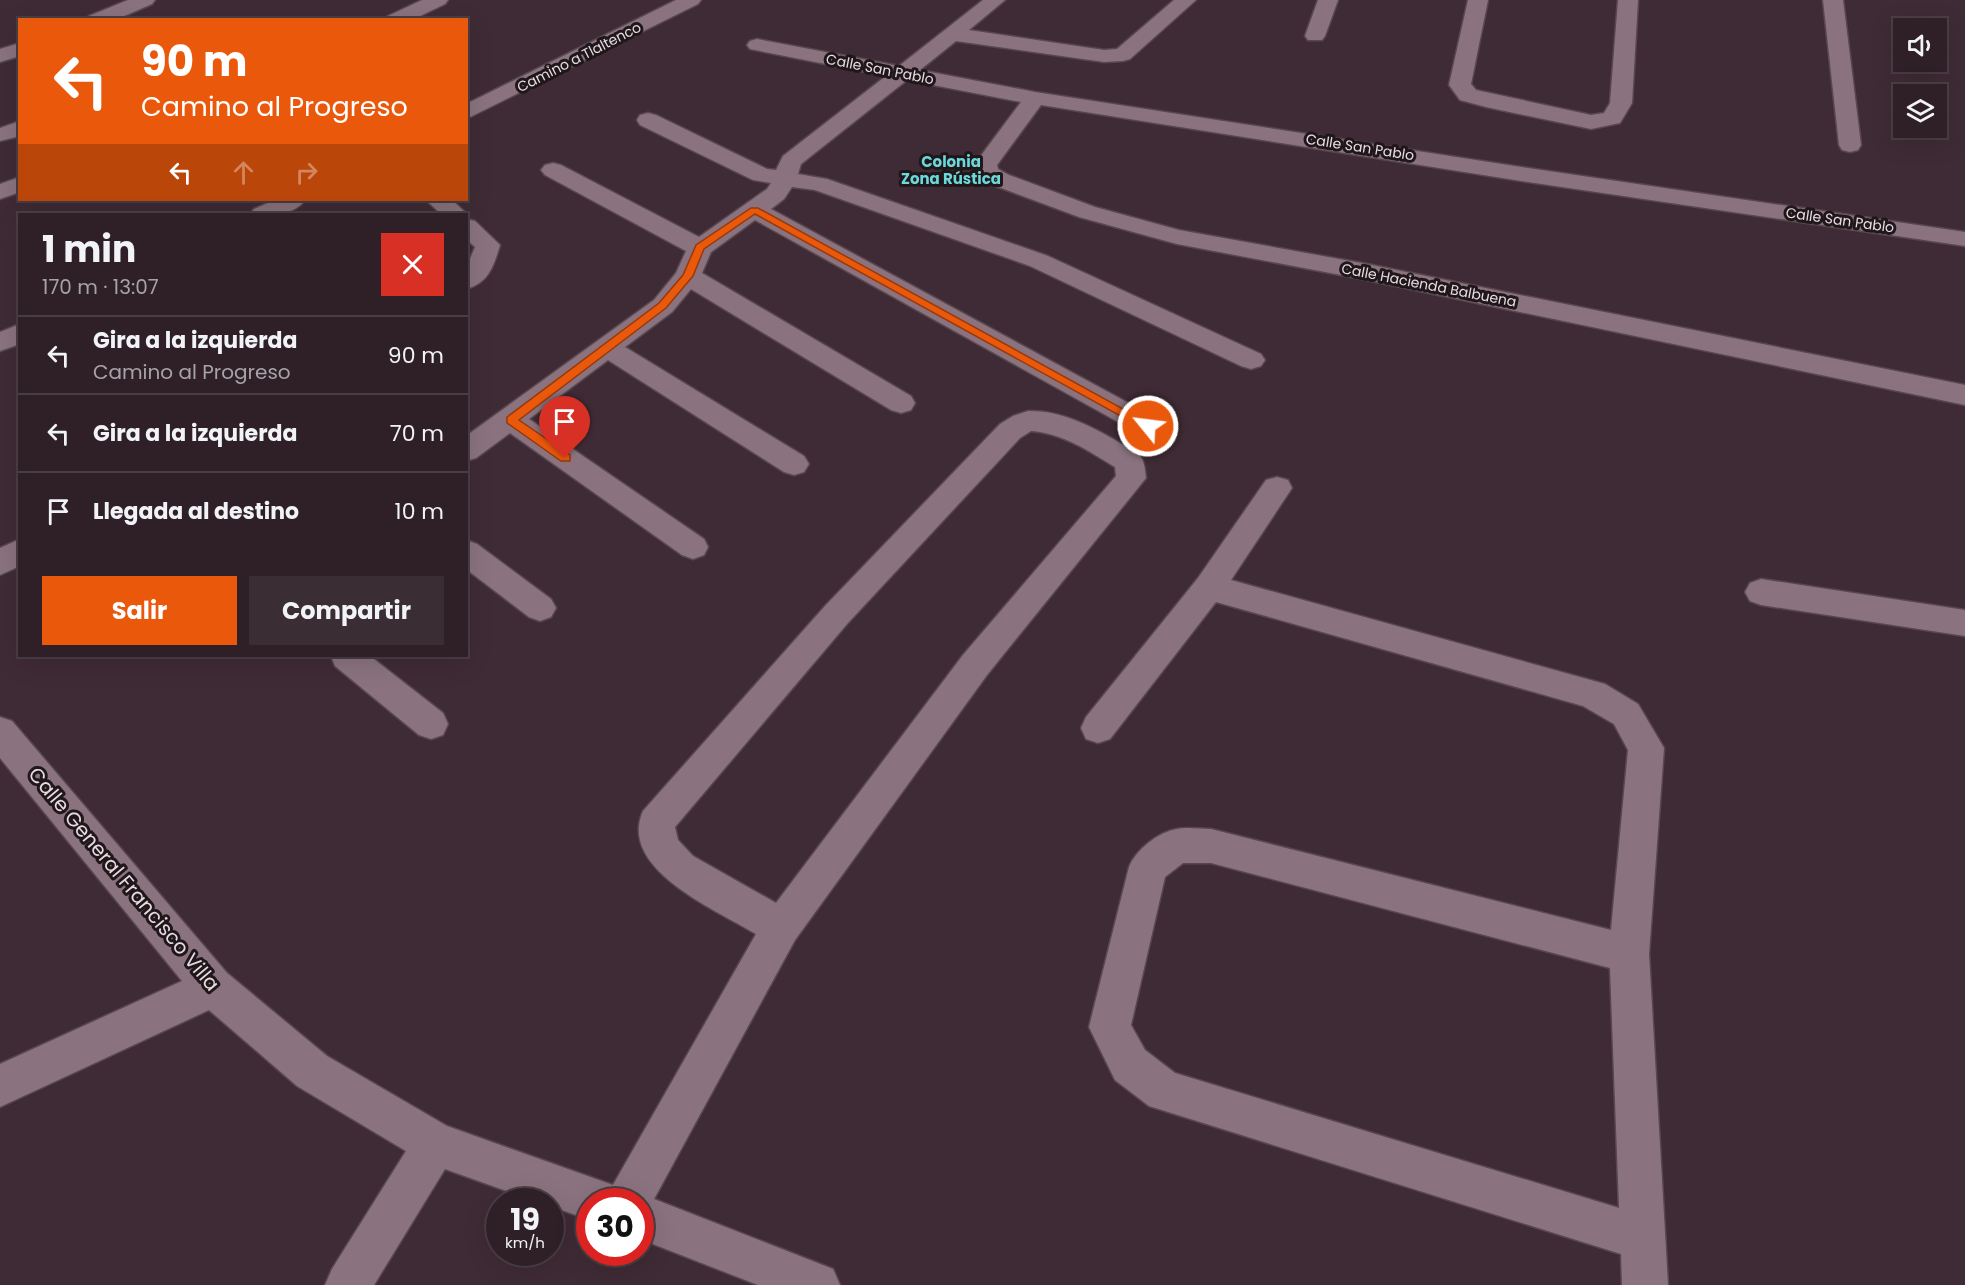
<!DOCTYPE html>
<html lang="es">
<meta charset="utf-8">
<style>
:root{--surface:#2f2028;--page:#3b2d34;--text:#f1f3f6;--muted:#a7a3a8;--line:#4a3e45;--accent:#ea580c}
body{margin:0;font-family:Poppins,sans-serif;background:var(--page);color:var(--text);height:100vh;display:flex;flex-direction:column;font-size:22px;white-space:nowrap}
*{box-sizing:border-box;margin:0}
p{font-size:20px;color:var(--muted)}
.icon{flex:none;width:33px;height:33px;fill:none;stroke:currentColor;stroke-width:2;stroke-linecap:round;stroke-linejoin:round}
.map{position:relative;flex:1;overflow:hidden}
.details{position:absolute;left:18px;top:213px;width:450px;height:444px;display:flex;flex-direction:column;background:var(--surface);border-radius:0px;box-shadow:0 6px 24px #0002,0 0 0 2px var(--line)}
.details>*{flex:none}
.banner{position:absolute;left:18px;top:18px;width:450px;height:183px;border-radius:0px;box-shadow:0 6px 24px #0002,0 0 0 2px var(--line);background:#ea580c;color:#fff;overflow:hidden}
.buttons{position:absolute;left:1893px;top:18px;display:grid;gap:12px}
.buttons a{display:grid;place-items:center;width:54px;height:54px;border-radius:0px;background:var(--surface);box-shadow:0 6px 24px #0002,0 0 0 2px var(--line);font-size:30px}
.speed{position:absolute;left:486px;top:1188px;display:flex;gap:12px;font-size:30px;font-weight:700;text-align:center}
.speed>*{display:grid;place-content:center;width:78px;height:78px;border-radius:50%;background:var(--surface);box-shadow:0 6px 24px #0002,0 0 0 2px var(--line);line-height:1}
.speed small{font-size:15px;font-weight:400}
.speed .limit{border:9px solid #d22;background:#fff;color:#111}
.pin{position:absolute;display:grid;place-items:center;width:51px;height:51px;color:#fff;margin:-62px -26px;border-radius:50% 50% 50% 0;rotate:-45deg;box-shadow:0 0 6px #0007}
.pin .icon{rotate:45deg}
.me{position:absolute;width:66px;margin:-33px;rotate:299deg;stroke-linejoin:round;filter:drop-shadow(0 0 4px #0008)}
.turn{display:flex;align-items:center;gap:21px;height:126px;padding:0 24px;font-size:27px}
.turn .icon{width:78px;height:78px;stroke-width:2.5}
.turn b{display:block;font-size:42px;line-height:51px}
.lanes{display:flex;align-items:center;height:57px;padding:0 24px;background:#0003;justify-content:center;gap:30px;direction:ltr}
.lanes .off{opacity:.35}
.round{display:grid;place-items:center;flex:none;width:63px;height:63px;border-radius:0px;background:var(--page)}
.overview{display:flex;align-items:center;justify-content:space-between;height:102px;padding:0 24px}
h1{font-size:36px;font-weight:700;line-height:45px}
.action{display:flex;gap:12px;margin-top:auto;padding:12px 24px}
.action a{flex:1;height:69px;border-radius:0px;background:var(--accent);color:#fff;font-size:24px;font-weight:700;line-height:69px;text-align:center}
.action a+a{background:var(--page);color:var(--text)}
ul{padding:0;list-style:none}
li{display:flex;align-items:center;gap:18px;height:78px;padding:0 24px;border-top:2px solid var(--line)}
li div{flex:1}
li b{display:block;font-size:22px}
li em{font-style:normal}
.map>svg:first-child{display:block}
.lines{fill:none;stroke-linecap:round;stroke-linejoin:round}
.minor-casing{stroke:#58474f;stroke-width:3}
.minor{fill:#8a737e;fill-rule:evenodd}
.route{fill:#ea580c;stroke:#983908;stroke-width:1.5}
.labels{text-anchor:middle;stroke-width:6;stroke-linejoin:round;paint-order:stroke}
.far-street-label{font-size:14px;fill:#e8dbe1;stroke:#20171b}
.far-neighbourhood-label{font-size:15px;font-weight:bold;fill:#6cd8da;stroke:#20171b}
.near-street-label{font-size:20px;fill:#e8dbe1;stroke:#20171b}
</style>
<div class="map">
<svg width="1965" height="1285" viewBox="0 0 1965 1285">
<rect width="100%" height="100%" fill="#3f2b35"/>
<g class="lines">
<g class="minor-casing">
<path id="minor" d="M128,0H155L152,4L115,20H86L89,16Z
M422,0H448L445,4L412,20H385L388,16Z
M676,0H701L698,4L466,119V104Z
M983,0H1005L969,30L1104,50L1117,49L1174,0H1196L1130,59L1123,61L1104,62L956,41L920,70L1035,92L1528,168L1965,232V246L1528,182L1041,105L997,165L998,169L1009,175L1095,207L1179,230L1367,264L1965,385V405L1367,280L1177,244L1079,217L993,185C982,179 978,176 974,165L1021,102L907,80L801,164L798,174L827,179L1048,256L1261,354L1265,360L1261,366L1251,369L1241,366L1030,266L815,190L792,187L784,199L771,209L1158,419L1162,426L1158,433L1148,436L1138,433L755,220L711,252L702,273L911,396L915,403L911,410L901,413L891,410L691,289L672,312L625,347L804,456L809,464L804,472L794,475L784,472L608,360L529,419L704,539L708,547L704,555L693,559L682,555L510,433L476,458L466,461V436L654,300L676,273L686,251L545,175L541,170L545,165L553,163L561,165L699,237L767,189L771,183L753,180L640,125L637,120L640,115L648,113L656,115L767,169L776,170L783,156L886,76L750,49L747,45L750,41L757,39L899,66Z
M1318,0H1338L1325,36L1322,40H1308L1305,36Z
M1468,0H1488L1471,84L1476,90L1591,115L1604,113L1610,103L1618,0H1638L1632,103L1620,123L1591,129L1486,107L1460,100L1449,85Z
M1823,0H1843L1861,145L1858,150L1850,152L1842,150L1839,145Z
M20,43V56L0,62V49Z
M20,121V136L0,141V128Z
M20,177V192L0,199V184Z
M275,200H305C294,216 267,216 250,214L254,209Z
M426,200H452L467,214H441Z
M466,219L475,221L500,245C494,265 489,283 466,289V268L475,247L466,239Z
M20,324V344L0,351V332Z
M1028,411C1061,410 1093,427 1120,443C1126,447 1135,450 1140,456C1145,462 1145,471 1146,478L987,675L795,940L654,1199L833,1269L840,1285H758L640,1239V1202H590V1220L550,1206V1202H537L445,1169L374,1285H325L332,1269L406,1151L297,1086L209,1010L0,1107V1064L182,981L0,758V717L12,721L227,973L327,1056L447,1126L613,1185L756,934C717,910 617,869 643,811L825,606L1000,424L1013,416ZM1031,431C1062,433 1089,451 1115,467L1116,476L963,655L776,903L693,856L678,840L675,827L847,624L1020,438Z
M1277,477L1288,480L1292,488L1231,580L1605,684L1638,704L1664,748L1649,954L1668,1285H1622L1621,1254L1149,1106L1115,1080L1089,1027L1129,867C1136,850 1158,832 1177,829C1187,827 1200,829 1211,829L1611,930L1628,750L1614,724L1583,706L1216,602L1110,739L1098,743L1086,739L1081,728L1086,717L1198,578L1266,480ZM1183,863H1211L1610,968L1619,1208L1175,1073L1145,1050L1131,1025L1165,877Z
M20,539V566L0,575V548Z
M466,540L477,544L551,599L556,608L551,617L540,621L529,617L466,569Z
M1761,579L1965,610V636L1761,605L1750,601L1745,592L1750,583Z
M331,656H370L443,713L448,724L443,735L431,739L419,735L335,666Z"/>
</g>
<use href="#minor" class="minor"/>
</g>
<path class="route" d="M751,208H758L1154,426L1153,429H1144L755,214L704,249L693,276L666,308L519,420L570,455V461H561L507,423V417L659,303L683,275L696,245Z"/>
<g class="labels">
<g class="far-street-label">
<text transform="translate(579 57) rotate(-27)" y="5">Camino a Tlaltenco</text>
<text transform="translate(880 69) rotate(11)" y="5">Calle San Pablo</text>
<text transform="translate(1360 147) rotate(9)" y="5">Calle San Pablo</text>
<text transform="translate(1840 220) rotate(8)" y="5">Calle San Pablo</text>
<text transform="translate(1429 285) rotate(11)" y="5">Calle Hacienda Balbuena</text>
</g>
<g class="far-neighbourhood-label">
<text x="951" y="167">Colonia<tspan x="951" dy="17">Zona Rústica</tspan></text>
</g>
<g class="near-street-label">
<text transform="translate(124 879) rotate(50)" y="7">Calle General Francisco Villa</text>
</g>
</g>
</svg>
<div class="buttons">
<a><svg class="icon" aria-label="sound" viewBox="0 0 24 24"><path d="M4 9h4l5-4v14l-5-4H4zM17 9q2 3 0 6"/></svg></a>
<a><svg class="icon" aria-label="layers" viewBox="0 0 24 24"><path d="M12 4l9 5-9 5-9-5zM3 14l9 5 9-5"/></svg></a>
</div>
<div class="speed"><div>19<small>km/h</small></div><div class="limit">30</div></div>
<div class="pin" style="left:565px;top:458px;background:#d93025"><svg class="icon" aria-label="arrive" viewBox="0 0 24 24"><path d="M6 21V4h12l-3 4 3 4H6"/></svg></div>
<svg class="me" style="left:1148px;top:426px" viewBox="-20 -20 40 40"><circle r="17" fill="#ea580c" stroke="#fff" stroke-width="3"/><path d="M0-11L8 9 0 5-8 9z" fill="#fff"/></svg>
<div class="banner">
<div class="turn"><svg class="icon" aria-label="left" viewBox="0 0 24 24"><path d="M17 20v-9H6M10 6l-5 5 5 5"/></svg><div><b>90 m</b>Camino al Progreso</div></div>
<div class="lanes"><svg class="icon" aria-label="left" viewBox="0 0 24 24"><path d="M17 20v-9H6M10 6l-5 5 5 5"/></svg><svg class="icon off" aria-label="ahead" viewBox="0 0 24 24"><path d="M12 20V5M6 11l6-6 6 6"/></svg><svg class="icon off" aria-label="right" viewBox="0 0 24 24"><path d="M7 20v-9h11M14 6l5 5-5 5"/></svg></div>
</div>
<section class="details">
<div class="overview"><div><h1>1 min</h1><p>170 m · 13:07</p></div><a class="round" style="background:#d93025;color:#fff"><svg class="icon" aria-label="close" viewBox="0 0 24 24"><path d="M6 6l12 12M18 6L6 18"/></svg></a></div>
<ul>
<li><svg class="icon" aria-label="left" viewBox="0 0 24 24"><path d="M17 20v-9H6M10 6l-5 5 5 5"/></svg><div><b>Gira a la izquierda</b><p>Camino al Progreso</p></div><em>90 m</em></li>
<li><svg class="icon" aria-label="left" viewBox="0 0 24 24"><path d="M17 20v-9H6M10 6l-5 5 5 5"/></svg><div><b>Gira a la izquierda</b></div><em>70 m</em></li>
<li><svg class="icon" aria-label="arrive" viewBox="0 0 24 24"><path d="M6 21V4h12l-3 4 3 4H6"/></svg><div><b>Llegada al destino</b></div><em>10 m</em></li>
</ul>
<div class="action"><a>Salir</a><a>Compartir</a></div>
</section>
</div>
